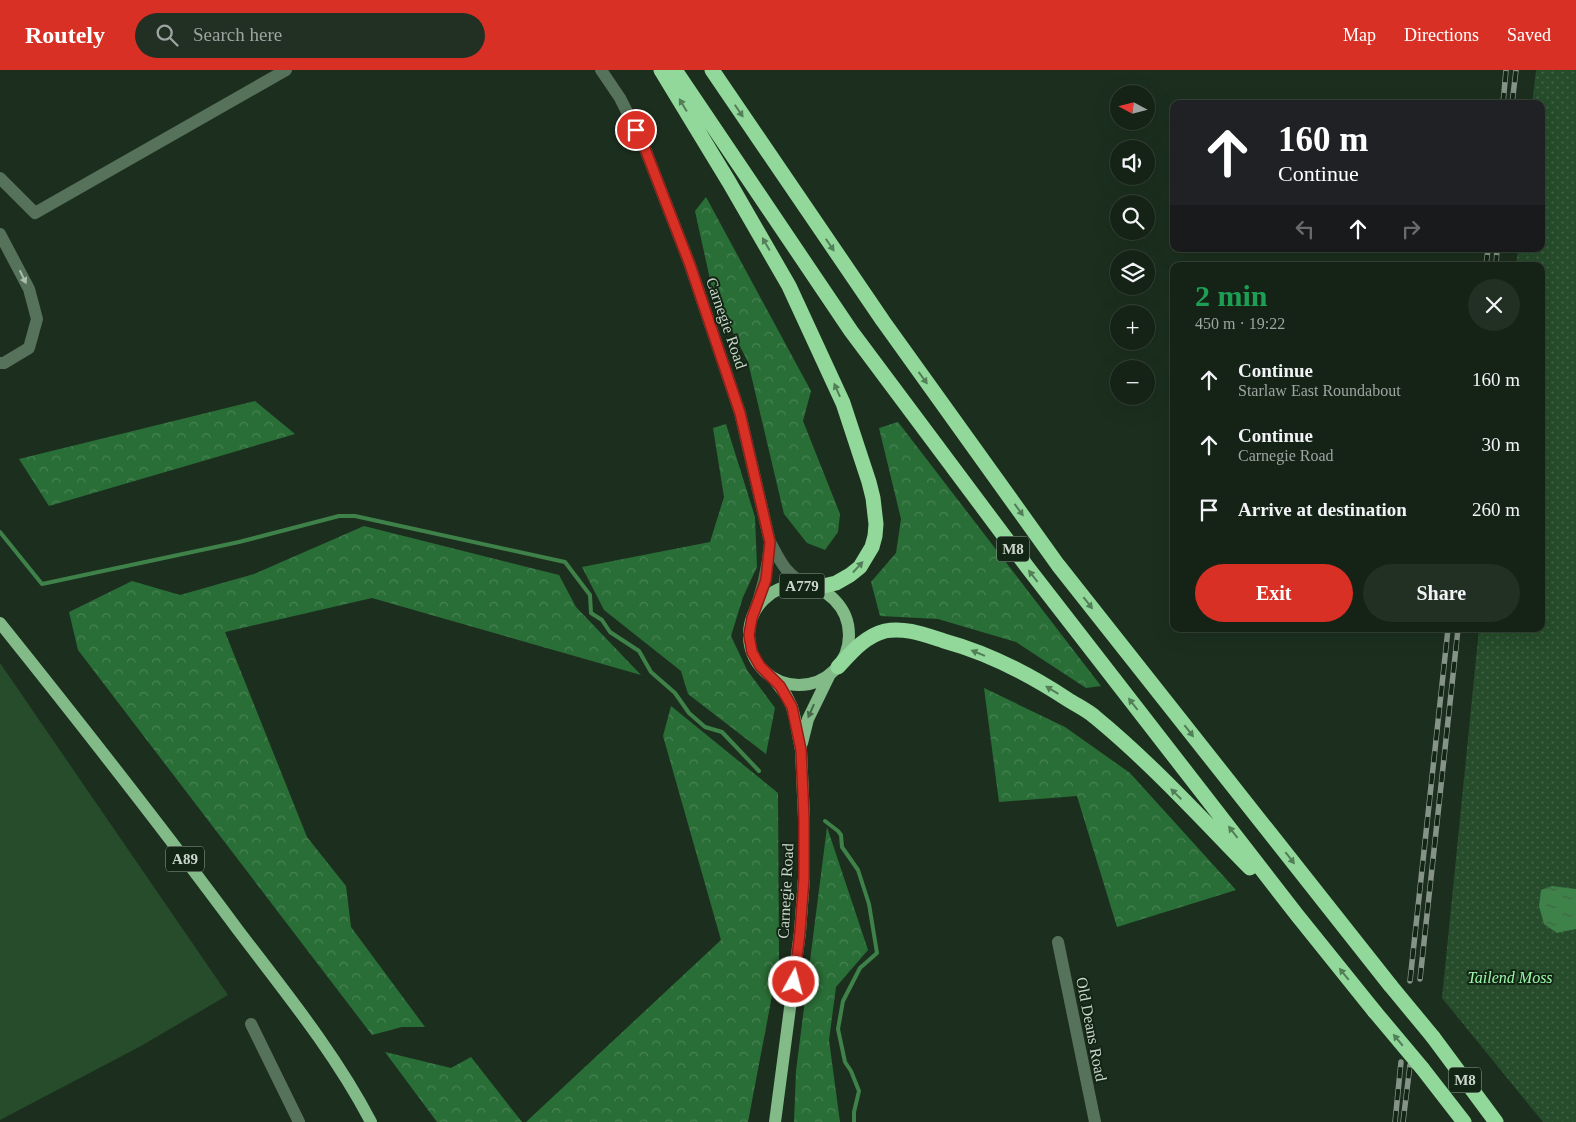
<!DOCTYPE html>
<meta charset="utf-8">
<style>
:root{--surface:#152316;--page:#222f23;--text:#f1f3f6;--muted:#9da4a1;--line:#344035;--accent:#d93025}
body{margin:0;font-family:Georgia,serif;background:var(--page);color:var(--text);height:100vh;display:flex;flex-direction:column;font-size:19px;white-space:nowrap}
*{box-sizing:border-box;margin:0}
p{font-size:16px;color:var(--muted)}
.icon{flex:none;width:28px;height:28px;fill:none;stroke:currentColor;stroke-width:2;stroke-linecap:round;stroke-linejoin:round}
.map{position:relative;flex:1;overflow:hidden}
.details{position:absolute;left:1170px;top:192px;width:375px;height:370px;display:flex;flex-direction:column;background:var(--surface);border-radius:10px;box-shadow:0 5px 20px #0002,0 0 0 1px var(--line)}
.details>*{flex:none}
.hud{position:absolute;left:1170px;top:30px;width:375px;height:152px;border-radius:10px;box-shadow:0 5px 20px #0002,0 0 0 1px var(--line);background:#202124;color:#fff;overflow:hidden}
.needle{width:32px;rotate:277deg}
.fabs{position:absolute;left:1110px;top:15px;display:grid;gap:10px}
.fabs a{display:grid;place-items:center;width:45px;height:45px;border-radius:50%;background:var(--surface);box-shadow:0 5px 20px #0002,0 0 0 1px var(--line);font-size:25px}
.pin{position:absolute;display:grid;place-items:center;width:42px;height:42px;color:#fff;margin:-21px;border:2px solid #fff;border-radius:50%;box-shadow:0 1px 5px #0007}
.me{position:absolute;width:55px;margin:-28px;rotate:7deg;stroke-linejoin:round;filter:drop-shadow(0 0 4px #0008)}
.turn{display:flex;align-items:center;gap:18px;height:105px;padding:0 25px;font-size:22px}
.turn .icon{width:65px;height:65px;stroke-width:2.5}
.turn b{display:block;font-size:35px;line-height:42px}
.lanes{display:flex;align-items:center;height:48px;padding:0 25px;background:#0003;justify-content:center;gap:25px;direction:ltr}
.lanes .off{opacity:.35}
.round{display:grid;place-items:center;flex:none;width:52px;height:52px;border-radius:26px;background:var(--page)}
.summary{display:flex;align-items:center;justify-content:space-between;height:85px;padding:0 25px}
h1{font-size:30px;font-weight:600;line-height:38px;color:#1e9e55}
.action{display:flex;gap:10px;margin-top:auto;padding:10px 25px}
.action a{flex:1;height:58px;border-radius:30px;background:var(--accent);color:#fff;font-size:20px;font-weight:600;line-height:58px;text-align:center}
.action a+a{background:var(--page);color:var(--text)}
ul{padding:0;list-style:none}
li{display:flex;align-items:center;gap:15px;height:65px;padding:0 25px}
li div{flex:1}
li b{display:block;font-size:19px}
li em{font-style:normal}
header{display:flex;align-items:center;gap:30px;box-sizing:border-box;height:70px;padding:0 25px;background:var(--accent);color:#fff}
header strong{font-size:24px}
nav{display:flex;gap:28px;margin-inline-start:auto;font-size:18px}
.search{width:350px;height:45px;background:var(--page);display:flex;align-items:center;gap:12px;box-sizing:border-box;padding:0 18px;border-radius:28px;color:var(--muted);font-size:19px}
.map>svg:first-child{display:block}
.grass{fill:#264c2b}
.forest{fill:url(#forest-crowns)}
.park{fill:url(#park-dots)}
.water{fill:url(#water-ripples)}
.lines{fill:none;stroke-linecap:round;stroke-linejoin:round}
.stream{stroke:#3e8149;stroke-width:4}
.minor{stroke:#57725a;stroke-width:12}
.major{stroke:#82bb88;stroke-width:12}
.highway{stroke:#92d89a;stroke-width:15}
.rail-casing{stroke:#869487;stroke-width:5.5}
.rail{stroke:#132515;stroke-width:4;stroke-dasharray:11;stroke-linecap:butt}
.highway-bridge{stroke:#92d89a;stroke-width:15}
.oneway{fill:#527e58}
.oneway2{fill:#adbdaf}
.oneway3{fill:#456849}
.route-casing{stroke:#8d1f18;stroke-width:12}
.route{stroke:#d93025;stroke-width:9}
.labels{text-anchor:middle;stroke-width:4;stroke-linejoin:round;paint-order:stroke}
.shield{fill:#132515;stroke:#93a194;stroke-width:1}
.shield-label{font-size:15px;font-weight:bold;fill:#cad6cb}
.street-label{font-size:16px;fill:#cad6cb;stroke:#132515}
.park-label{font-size:16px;font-style:italic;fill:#9cf8a8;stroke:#132515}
</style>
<header>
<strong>Routely</strong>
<div class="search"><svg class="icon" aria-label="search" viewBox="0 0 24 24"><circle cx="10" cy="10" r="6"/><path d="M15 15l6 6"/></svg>Search here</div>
<nav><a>Map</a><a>Directions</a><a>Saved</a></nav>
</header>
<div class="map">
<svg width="1576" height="1052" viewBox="0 0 1576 1052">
<defs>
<pattern id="forest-crowns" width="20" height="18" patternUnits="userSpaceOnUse" patternTransform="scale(1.25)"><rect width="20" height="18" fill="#2a6e37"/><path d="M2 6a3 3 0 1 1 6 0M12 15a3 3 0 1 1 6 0" fill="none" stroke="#488253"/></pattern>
<pattern id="park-dots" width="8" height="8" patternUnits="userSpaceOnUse" patternTransform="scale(1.25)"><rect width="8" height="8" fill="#264c2b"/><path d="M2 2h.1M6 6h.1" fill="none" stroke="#446548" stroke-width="1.8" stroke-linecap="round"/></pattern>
<pattern id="water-ripples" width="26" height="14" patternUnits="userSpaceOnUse" patternTransform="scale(1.25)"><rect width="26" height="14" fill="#3e8149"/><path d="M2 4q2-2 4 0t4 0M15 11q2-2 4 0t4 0" fill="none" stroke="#3e6744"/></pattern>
</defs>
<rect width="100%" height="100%" fill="#1c2f1e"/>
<path class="grass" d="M0,593L228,925L141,976L0,1050Z"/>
<path class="forest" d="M706,127L811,321L803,351L840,444L838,462L825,480L807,473L784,444L748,292L713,223L695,141Z
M255,331L295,364L49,436L19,389Z
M898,352L1101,616L1086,618L1016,572L938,549L880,546L871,512L896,483L901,449L879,358Z
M726,354L755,447L757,497L743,527L731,566L747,600L775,638L766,684L688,624L681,601L604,540L582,497L710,472L724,427L713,358Z
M364,456L559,505L576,537L641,605L372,528L225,562L307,767L346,816L351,857L425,957H402L372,965L78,580L69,542L132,511L180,525L254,504Z
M984,618L1065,657L1130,703L1236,820L1117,857L1077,726L999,732Z
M671,636L778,723L779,889L748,1052H526L721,870L663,666Z
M827,757L868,880L836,917L829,970L840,1052H794L796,1001Z
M385,982L451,998L471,987L522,1052H437Z"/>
<path class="park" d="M1536,0H1576V1052H1543L1442,928L1479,559H1541V196H1516L1518,179H1541V34H1532Z"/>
<path class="water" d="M1552,816L1576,819V859L1557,863L1544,854L1539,836L1541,820Z"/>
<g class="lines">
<path class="stream" d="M0,462L42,514L239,472L339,446H355L565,492L590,525L591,543L602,550L610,562L639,581L651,602L675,623L689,643L705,657L722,662L759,701
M825,751L838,761L841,765L842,777L858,800L869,834L877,883L860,898L843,931L838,959L845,992L851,1001L859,1021L854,1042V1052"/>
<path class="minor" d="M601,0L620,28L644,76L690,195L740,343L770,472C768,499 762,523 752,548
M0,108L35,143L286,0
M0,164L29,219L37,249L29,278L4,293H0
M770,472C781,493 786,505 809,516
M1058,872L1095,1052
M251,954L299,1052"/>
<path class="major" d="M749 565a50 50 0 1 1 100 0a50 50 0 1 1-100 0Z
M0,553C81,654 161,756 238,860C285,922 335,983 371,1052
M773,608L786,625L792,637L795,649L801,680L804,748V808L800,862L775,1052
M802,673L808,649L830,604"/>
<path class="highway" d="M661,0L729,112L789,216L843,333L869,412L873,428L876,454L875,466L872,477L860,497L850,505L836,513L815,518
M675,0L851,261L1028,498L1297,845L1375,942
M712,0L883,251L1058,495L1390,915
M838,597C851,583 865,566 885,561C905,557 925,565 944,571C988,583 1029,604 1067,629C1076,635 1087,640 1095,647C1151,693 1200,747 1250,798
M1433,967L1496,1052
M1422,998L1464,1052"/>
<g class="rail-casing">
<path id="rail" d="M1503,34L1506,0
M1512,34L1516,0
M1486,196L1488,179
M1496,196L1497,179
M1420,909L1458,559
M1410,911L1448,559
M1395,1052L1401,992
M1403,1052L1410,995"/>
</g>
<use href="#rail" class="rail"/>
<path class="highway-bridge" d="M1390,915L1433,967
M1375,942L1422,998"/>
</g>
<defs><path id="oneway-solid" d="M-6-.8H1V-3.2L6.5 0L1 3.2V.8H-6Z" transform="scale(1.25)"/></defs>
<g class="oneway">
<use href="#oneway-solid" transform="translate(683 35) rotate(-121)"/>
<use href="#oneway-solid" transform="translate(739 41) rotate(56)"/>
<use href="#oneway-solid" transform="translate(766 174) rotate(-120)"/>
<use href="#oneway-solid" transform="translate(830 175) rotate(56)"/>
<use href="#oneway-solid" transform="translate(923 308) rotate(54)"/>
<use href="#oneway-solid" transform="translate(837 320) rotate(-114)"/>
<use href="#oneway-solid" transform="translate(1019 440) rotate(54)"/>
<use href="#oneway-solid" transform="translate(858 497) rotate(-47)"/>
<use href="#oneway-solid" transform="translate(1033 506) rotate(-128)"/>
<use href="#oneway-solid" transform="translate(1088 533) rotate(52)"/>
<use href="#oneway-solid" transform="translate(978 583) rotate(-158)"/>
<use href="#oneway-solid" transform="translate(1052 620) rotate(-149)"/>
<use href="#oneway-solid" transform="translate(1133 634) rotate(-128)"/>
<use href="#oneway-solid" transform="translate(1189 661) rotate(52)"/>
<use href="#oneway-solid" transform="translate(1176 724) rotate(-135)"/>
<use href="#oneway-solid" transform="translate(1233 762) rotate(-128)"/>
<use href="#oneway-solid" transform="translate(1290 788) rotate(52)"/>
<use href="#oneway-solid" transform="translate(1344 904) rotate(-129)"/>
<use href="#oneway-solid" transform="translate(1398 970) rotate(-130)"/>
</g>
<use class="oneway2" href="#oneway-solid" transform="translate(23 207) rotate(64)"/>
<use class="oneway3" href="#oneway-solid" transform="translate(811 641) rotate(114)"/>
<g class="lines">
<g class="route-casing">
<path id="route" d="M636,60L644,76L690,195L740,343L770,472L766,510L752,548L749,565L752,582L760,596L780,616L792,637L801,680L804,748V808L800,862L794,912"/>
</g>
<use href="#route" class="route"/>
</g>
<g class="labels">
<g class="shield">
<rect x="997" y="466.5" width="32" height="25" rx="4"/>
<rect x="779.5" y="503.5" width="45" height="25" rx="4"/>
<rect x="166" y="776.5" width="38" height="25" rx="4"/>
<rect x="1449" y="997.5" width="32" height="25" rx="4"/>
</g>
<g class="shield-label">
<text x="1013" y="484">M8</text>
<text x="802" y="521">A779</text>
<text x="185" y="794">A89</text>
<text x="1465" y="1015">M8</text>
</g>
<g class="street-label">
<text transform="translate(727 253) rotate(71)" y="6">Carnegie Road</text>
<text transform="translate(785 821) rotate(-87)" y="6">Carnegie Road</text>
<text transform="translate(1092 959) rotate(79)" y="6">Old Deans Road</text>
</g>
<g class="park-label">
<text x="1510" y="913">Tailend Moss</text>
</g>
</g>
</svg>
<div class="fabs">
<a><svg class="needle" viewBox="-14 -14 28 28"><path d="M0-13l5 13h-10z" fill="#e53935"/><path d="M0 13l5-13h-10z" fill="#9da4a1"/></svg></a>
<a><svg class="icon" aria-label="sound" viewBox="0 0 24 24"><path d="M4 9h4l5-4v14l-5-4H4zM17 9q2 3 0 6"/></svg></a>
<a><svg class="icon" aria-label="search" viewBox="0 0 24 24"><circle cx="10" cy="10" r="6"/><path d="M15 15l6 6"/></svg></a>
<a><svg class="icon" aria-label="layers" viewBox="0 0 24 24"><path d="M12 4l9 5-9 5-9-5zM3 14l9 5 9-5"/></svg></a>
<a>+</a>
<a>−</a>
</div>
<div class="pin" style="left:636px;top:60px;background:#d93025"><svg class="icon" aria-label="arrive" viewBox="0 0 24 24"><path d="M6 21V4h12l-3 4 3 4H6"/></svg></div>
<svg class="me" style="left:794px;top:912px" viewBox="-20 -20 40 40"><circle r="17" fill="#d93025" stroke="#fff" stroke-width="3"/><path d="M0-11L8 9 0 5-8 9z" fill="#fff"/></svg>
<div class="hud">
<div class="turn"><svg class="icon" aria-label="ahead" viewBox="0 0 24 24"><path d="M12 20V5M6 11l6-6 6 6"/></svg><div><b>160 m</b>Continue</div></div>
<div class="lanes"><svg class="icon off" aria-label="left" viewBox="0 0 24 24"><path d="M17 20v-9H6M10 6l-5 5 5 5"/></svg><svg class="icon" aria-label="ahead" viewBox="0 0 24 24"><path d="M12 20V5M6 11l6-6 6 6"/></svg><svg class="icon off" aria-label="right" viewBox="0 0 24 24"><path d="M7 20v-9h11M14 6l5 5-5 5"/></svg></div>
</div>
<section class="details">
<div class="summary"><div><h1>2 min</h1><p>450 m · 19:22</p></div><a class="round"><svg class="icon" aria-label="close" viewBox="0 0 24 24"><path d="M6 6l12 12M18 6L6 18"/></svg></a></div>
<ul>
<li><svg class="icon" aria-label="ahead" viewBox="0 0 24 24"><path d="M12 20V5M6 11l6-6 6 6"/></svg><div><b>Continue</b><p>Starlaw East Roundabout</p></div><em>160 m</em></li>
<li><svg class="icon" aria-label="ahead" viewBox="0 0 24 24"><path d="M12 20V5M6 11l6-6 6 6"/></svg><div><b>Continue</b><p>Carnegie Road</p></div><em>30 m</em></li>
<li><svg class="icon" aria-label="arrive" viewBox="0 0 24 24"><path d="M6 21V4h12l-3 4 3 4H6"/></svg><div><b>Arrive at destination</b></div><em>260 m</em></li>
</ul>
<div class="action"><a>Exit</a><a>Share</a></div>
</section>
</div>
